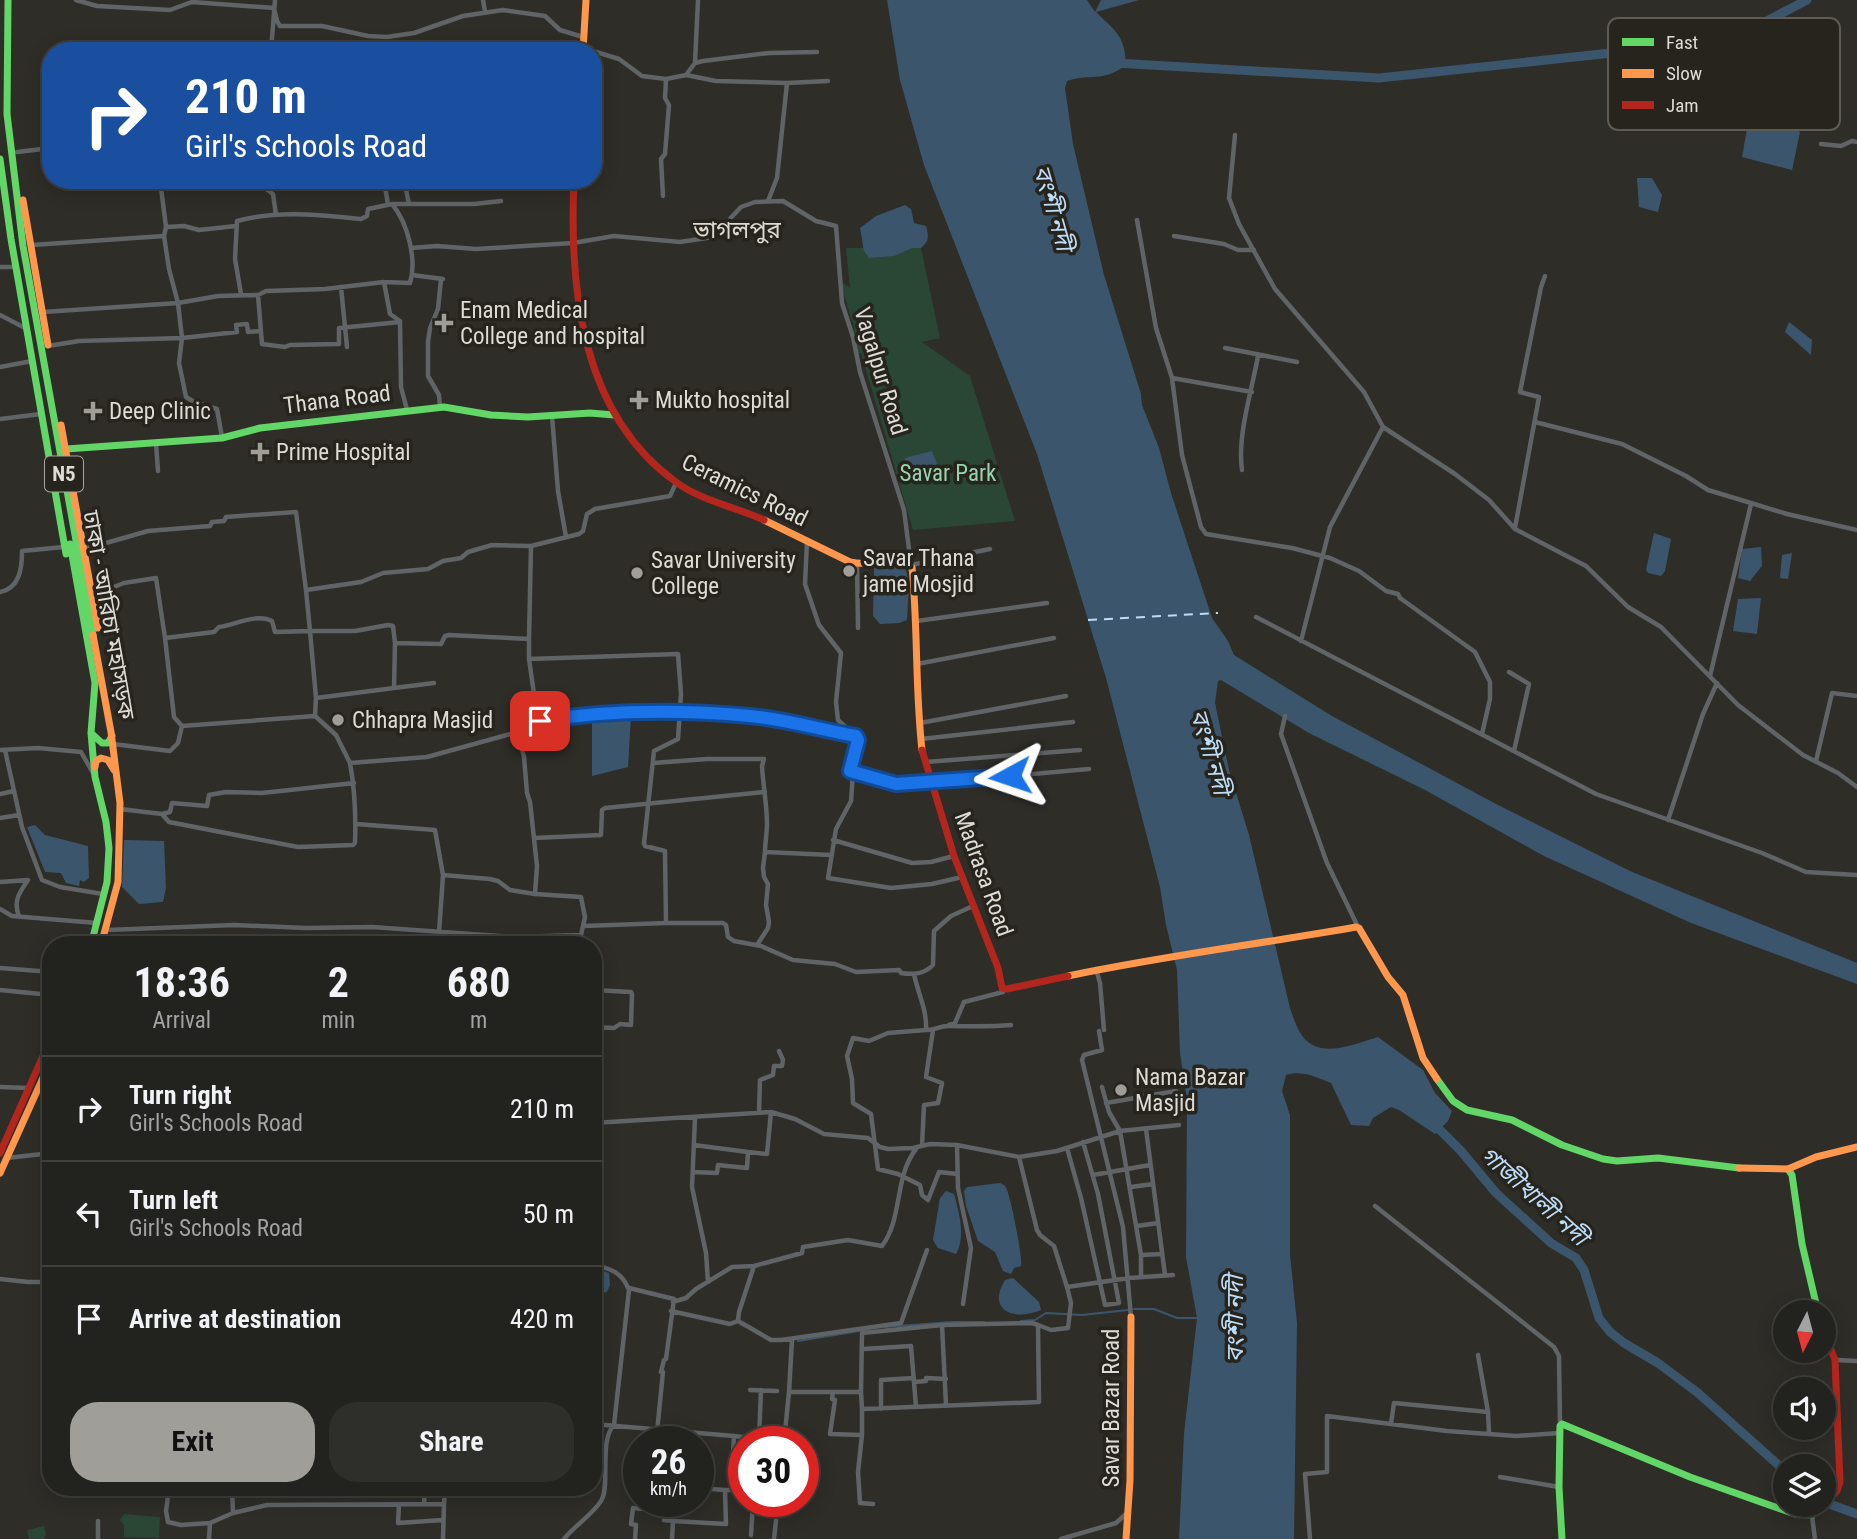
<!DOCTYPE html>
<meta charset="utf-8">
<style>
:root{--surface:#22221e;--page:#2e2f2b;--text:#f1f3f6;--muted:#a2a4a4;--line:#3f3f3c;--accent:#9f9e98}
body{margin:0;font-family:"Roboto Condensed","Noto Sans Bengali",sans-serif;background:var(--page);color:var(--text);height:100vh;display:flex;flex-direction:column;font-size:26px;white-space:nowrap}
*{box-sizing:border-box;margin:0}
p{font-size:23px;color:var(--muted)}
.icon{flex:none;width:38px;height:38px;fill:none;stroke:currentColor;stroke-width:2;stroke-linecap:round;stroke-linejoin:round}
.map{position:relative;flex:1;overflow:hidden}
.drawer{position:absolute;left:42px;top:936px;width:560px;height:560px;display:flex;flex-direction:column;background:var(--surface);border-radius:28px;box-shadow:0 4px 18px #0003,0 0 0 2px var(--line)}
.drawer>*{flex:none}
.hud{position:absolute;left:42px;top:42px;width:560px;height:147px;border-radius:28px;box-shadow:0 4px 18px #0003,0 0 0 2px var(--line);background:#1a4fa0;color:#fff;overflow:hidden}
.needle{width:46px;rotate:186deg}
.buttons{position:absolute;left:1773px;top:1300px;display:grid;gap:14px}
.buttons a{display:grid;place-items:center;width:63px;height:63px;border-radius:50%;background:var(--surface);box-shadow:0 4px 18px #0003,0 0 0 2px var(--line);font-size:35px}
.speed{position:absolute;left:623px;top:1426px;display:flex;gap:14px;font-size:35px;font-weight:700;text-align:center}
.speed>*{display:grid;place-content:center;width:91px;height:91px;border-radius:50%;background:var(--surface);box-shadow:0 4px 18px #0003,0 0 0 2px var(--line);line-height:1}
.speed small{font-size:18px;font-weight:400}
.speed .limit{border:10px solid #d22;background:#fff;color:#111}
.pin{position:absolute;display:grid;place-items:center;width:60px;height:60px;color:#fff;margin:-30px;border-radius:14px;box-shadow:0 4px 10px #0006}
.me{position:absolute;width:77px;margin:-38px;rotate:265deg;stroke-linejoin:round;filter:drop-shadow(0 0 5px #0008)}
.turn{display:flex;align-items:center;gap:24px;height:147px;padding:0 28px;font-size:32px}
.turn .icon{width:91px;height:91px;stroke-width:2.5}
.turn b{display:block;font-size:49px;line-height:60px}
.eta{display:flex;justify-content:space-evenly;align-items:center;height:119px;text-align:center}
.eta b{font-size:42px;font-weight:700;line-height:49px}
.action{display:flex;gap:14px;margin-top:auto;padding:14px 28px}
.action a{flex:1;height:80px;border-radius:28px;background:var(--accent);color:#111;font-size:28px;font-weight:700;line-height:80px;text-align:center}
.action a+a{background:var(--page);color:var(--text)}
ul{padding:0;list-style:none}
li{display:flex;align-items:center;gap:21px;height:105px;padding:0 28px;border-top:2px solid var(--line)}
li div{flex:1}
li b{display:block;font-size:26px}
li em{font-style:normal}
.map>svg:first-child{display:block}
.green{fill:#2a4634}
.water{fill:#3b566c}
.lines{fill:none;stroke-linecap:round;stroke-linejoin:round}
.stream{stroke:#3b566c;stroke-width:2}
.river{stroke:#3b566c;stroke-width:9}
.ferry{stroke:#bcdcf7;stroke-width:2;stroke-dasharray:9 7;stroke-linecap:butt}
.street{stroke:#616466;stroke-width:4.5}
.fast{stroke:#63d668;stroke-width:7}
.slow{stroke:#ff974d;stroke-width:7}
.jam{stroke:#b3261e;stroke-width:7}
.route-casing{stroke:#114b97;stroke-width:18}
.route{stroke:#1a73e8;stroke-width:12}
.poi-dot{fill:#9f9e98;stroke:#26241c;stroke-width:2.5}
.labels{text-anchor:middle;stroke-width:7;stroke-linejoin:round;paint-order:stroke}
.shield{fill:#26241c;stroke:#a5a49e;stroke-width:2}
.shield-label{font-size:21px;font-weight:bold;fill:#dcdbd5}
.poi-label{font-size:23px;fill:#dcdbd5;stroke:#26241c;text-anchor:start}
.street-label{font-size:23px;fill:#dcdbd5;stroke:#26241c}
.park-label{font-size:23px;fill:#96d4ad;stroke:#26241c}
.water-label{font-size:24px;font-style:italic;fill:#bcdcf7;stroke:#26241c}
.neighbourhood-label{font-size:24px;fill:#dcd9ce;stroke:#26241c}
.key{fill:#26241c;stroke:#5d5b54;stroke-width:2}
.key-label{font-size:19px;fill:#dcdbd5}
</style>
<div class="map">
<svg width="1857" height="1539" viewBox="0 0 1857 1539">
<rect width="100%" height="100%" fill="#2e2d28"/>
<path class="green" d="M846,248H921L940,338L922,342L970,376L1015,521L913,530L861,353L856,354L854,327L840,281L850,288Z
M124,1514L160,1517L159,1538L124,1537V1525L120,1520Z
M44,1526L46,1534L44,1539H29L27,1530Z"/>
<path class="water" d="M887,0H1087L1095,12L1101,0H1139L1096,12C1115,31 1125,35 1126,65C1102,83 1091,73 1067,81L1065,88L1073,144L1104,275L1141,394L1142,405L1159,448L1171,493L1212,618L1228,641L1234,655L1332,716L1496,804L1630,871L1857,963V984L1691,923L1544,856L1425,790L1309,733L1221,680L1218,681L1215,703L1229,770L1249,835L1290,1008C1293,1016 1296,1027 1301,1034C1318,1061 1354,1044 1378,1037L1423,1070L1435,1093L1452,1111L1448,1121L1435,1134L1399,1110L1391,1107L1373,1118L1369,1126L1351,1125L1331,1083C1316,1077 1302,1070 1286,1075L1282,1091L1290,1115V1255L1297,1323L1294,1539H1179L1184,1434L1197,1318L1186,1257L1187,1099L1180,1053L1177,970L1166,925L1160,887L1106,678L1037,454L924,165L900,80Z
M1752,101L1800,132L1792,170L1742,157Z
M1637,178H1652L1662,195L1658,212L1639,207Z
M905,205L911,209L914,223L926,226C929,237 929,241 921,248H912L894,256L869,258L864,251L860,228L876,216Z
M1789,322L1812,340L1811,355L1785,332Z
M932,451L940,472L938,477L910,484L905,458Z
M1654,533L1671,539L1665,571L1661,576L1648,573L1646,570Z
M1761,547L1762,566L1750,581L1738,578L1742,549Z
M1792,553L1788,579L1780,578L1782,555Z
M874,566L905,567L909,583L907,620L899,623L880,624L873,616Z
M1761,598L1757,634L1733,631L1738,599Z
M631,716L628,767L592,776V719Z
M35,825L45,835L88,846L89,878L84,882L80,880L79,886L66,883L61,873L45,872L27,827Z
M124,840L164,841L166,888L163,902L139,904L122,887Z
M1000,1183C1002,1184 1004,1185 1005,1186C1010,1191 1023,1259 1021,1266L1014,1268L1011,1274L1003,1271L995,1252L978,1241L966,1206L964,1191L967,1187Z
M946,1191L954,1194C959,1212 966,1237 956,1254L938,1248L933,1240L940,1198Z
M593,1267L609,1273L610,1285L607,1292L593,1294Z
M1013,1278L1039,1302L1041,1310C1015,1321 986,1312 1005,1280Z"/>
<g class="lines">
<path class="stream" d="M1134,1309H1154L1177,1318H1199
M1021,1321L1035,1320L1046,1313L1082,1315L1128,1310
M885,1327L953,1322H984
M798,1341L859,1331"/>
<path class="river" d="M1115,63L1379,78L1639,50L1763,23L1807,0
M1432,1122L1461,1151L1496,1193L1551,1243L1576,1258L1584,1270L1599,1318L1610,1332L1624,1343L1658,1363L1698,1393L1785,1471
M1824,1499L1832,1505L1857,1514"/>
<path class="ferry" d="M1088,620L1218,613"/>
<path class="street" d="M76,0L97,6L170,10L192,2L274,8L277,21L280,26H322L368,36L387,37L414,33L463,16L503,10L545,16L560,30L583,37
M483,0L485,12
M271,51L275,0
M593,51L619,59L642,76L666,79L686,75L716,81L787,83
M695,63L698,0
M686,75L695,63L703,61L769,53L817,52
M1235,135L1229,198L1239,224L1275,289L1364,392L1383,427L1455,474L1489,500L1515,529L1586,566L1628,607L1661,627L1738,705L1803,755L1838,773L1857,787
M1821,144L1841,146L1852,141L1857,142
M17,152L51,148
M160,180L166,227
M263,180L265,188L273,194L276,215
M384,180L388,205
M404,180L409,204
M663,196L661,159L665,154L669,105L665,98L666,79
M768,201L777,178L787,83L828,81
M392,204H474L501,201
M1137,220L1156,328L1172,378L1182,455L1201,527L1206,534L1292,548L1330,558L1359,571L1386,591L1398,594L1400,598L1475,652L1490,682V699L1482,734
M1174,236L1224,244L1238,250H1254
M32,245L164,236L166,227L184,226L199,230L236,226
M411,248L437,246L476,249L573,243L614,236L680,242L713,237L741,207L755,202L783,201L816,221L836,226L842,303L853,337L860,372L904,510L911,565L990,549
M0,267H15
M412,275L443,279
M341,287L347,347
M241,294L235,259L237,221C278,210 319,215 361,219L367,216L368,209L392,204C408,223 417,260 410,283L384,282
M258,295L266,291L325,289L384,282L390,314L400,321
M43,312L178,303L169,269L164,236
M0,315L27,329
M48,346L79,341L182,338L178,303L218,296L258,295L262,344L285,347L290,345L339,344V328L400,322L401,387L407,410
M1225,348L1297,362
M0,367L32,361
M1172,378L1252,392
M440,407L439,395L428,376V342L430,328L438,309L441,279
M552,416L558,491L566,537
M0,419L41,414
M1535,422L1622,444L1686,476L1708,490L1787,514L1857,530
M222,437L217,409L194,402L186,397L179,363L182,338L237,332L236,325L247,324L248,332L260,331
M156,443L158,471
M1242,470C1237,436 1252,390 1258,356
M1515,528L1539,397L1520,392L1541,287L1545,276
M807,541L805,584L819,625L841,653L836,702L838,720L855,736
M85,549L148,531L210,526L212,522L224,521L226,517L296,512L306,590
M857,564L858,628
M0,592C20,588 22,568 22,551L64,547
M93,595L124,583L156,578L165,638L214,632L219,627C235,625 256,613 272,621L275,632L310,631L306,590L361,582L383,573L428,569L443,561L461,558L468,552L492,545L531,546
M1256,617L1596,794L1762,853L1806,872L1857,875
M917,621L1047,603
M165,638L174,717L182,726
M529,639V659L678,654L681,694L678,739L654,751L644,843L645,846L665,851L666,923H723L726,925L728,937L734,941L761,946L793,960L835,964L856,972L899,970L901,973C914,975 924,974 933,965L934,931L951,916L973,906
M1301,641L1330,527L1383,427
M529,659L535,701L540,721
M917,664L1054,638
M1509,672L1529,684L1514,751
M1710,676L1751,504
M394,688L434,683
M316,698L310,631H355L388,625L393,626L395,643
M315,716L336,735L350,763L427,757L518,732L540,721L580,714L680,713L752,716L856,736L858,739L849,766L850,771L896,784L932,783L1089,769
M1285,716L1281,734L1327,863L1358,927
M920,723L1066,696
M921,739L1073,722
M113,744L170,751L178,743L182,726L315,716L316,698L394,688L395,643L441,644L445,636L449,635L529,639L531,546L579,534L583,531L587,514L595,509L670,496L676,483
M0,750L38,748L81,752L93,773
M5,750L22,827L42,880L60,887L103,894
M1816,761L1832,693L1857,696
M926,762L1080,750
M653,763L707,759H764L762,766C763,785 767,805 767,824C767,834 765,842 765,852
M853,773L851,801L836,829L828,878L891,888L932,884L962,877
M0,794L14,791
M120,809L162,814L169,822L298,847L353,845L355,843C356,816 355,790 350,763
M162,814L170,812L172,803L207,806L209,795L226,792L262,793L354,783
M0,818L19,815
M1668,820L1703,714L1717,683
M356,824L435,830L443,875L439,933
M534,838L601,835L602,810L605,808L765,792
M833,840L912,863L931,862L954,856
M443,875L490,879L498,881L510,890L535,894
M0,882L28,880C19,893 13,901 19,917
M0,909L12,916L97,923
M584,926L666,923
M107,930L234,925L306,928L372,927L512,937L581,935L585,917L581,897L535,894L537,866L530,802L527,793L524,757L518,732
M480,935V945
M757,945L768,928L769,922L766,905L768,884L764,877L763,868L765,852L831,855
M0,968L51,972
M1096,969L1100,983L1104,1030
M914,974C918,994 927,1009 926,1030L888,1033L869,1041L853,1038L847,1056L852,1079L853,1103L871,1114L878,1169L898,1174L920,1185L922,1195L928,1200L939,1172L957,1174
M0,990L51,995
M593,990L631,992L632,994L631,1025L620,1024L614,1028L593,1027
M949,1025L955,1023L964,1002L1003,992
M926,1030C934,1031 939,1026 948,1026C969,1026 989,1027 1011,1025
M1099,1031L1102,1050L1084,1055L1082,1060L1123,1227L1131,1317
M0,1087L29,1088
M1102,1087L1109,1112L1120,1131L1141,1255V1277
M1106,1103L1176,1091
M759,1112L760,1080L773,1075L774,1066H782L783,1060L779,1051
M695,1118L692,1187L706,1253L708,1282
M593,1123L771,1112L795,1119L824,1134L868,1138L880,1147L888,1149L913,1148L930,1144L957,1145L1019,1157L1057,1151L1120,1131L1179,1125
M1146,1129L1165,1275
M694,1145L748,1152
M957,1145L958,1188L971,1248L963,1304
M922,1146L924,1105L938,1103L942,1083L926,1077L933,1030
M1067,1148L1081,1198L1105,1305L1119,1303L1098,1194L1083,1142
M1019,1157L1037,1230L1040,1235L1054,1246L1067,1287L1129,1278L1173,1275
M7,1158L51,1153
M693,1172L717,1173L718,1165L747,1168L748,1152L767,1154L771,1112
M1093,1175L1150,1165
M1131,1187L1153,1184
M1375,1206L1554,1347L1559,1356L1560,1425
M1137,1226L1158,1223
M1141,1255L1162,1254
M754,1266L739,1312L738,1321L771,1340H781L901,1323L927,1250
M0,1279L28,1282H51
M629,1288L674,1299L666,1359L664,1360L661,1372H663L656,1442
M673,1302L686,1298L696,1289L732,1267L754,1266L802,1253L803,1247L848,1240L882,1246C903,1218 894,1177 916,1149
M671,1311L730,1324L738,1321
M942,1325L946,1405
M792,1340L789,1392H861L862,1409L1039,1402L1038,1325L1051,1330L1068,1328L1071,1303L1067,1287
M863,1349L911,1346L916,1407
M1836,1360L1857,1361
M914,1382L926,1381V1378L946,1379
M750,1390L777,1391
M833,1392L832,1399L835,1400L830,1434L862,1435
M861,1392L862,1333L942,1325L1032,1323L1038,1325
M862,1409V1435L858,1472L860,1503L873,1504
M881,1409V1380L914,1378
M1488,1412L1489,1433
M593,1424L734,1436
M1391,1424L1394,1403L1488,1412L1478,1355
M759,1442V1439L784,1441
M784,1442L789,1392
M593,1460H605
M1500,1477L1559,1487
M169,1488L166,1511L168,1522L181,1525L210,1523
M698,1488L725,1490
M731,1490L734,1436L759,1439L761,1390
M424,1504L425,1488
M399,1505L398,1523L443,1520
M233,1513L267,1505L444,1504L445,1488
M1812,1516L1815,1539
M98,1521V1539
M751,1535L753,1502
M209,1539L210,1523L233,1513L232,1488
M443,1539L444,1504
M564,1539C573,1527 597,1511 602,1499C610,1483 599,1440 614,1425L629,1290C622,1272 611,1269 593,1264
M635,1539L636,1525L631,1524L633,1508L665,1511L664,1520L673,1521
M672,1539L673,1521L726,1524L725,1490H744
M774,1539L778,1502
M1061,1539L1116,1523L1127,1513
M1310,1539L1305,1474L1327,1472V1416L1447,1431L1516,1436L1559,1433"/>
<path class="fast" d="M8,0L7,114L23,246L93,635
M0,159L11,239L66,554
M66,449L222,438L260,428L444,407L491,415L528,417L590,413L614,415
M70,544L95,683L91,733L95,777L106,822L109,848L107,882L91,945
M91,733L102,743H108L112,736
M1437,1079L1453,1101L1467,1110L1512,1120L1562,1145L1603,1159L1617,1161L1658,1158L1739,1168
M1788,1169L1792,1175L1802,1244L1818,1312
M1562,1539L1559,1487L1560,1426L1562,1424L1690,1477L1795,1514L1812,1515L1822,1505"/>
<path class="slow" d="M583,51L586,0
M23,200L48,345
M61,425L98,628
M764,520L850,562C870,567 893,557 912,567C918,628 915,689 922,750
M93,635L111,732L120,803L118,882L101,945
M95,767L96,761L101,758L108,760L114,770
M1068,976C1163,956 1260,944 1356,927L1359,928L1388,977L1403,995L1423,1058L1437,1079
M1739,1168L1788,1169L1816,1157L1857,1147
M0,1173L51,1060
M1126,1539L1130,1480L1131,1317"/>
<path class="jam" d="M574,180C569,288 581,414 676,482C701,501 736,507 764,520
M922,750L954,856L998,968L1002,988L1007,989L1068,976
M0,1153L51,1038
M1824,1332L1835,1360L1840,1482L1837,1491L1824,1504"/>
</g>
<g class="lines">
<g class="route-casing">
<path id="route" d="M540,721C607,710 683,710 750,716C785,719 821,730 856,736L858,740L850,771L896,784L1010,776"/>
</g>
<use href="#route" class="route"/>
</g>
<g class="poi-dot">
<path d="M440.5 312.5h7v7h7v7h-7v7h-7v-7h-7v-7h7z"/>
<path d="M635.5 389.5h7v7h7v7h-7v7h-7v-7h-7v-7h7z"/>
<path d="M89.5 400.5h7v7h7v7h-7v7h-7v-7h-7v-7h7z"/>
<path d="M256.5 441.5h7v7h7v7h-7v7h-7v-7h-7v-7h7z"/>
<circle cx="849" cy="571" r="7"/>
<circle cx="637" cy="573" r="7"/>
<circle cx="338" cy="720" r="7"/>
<circle cx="1121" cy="1090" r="7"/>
</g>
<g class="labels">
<rect class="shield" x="45" y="456.5" width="38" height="35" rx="5"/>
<g class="shield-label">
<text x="64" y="481">N5</text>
</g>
<g class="poi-label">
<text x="460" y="318">Enam Medical<tspan x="460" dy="26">College and hospital</tspan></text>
<text x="655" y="408">Mukto hospital</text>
<text x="109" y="419">Deep Clinic</text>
<text x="276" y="460">Prime Hospital</text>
<text x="863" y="566">Savar Thana<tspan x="863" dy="26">jame Mosjid</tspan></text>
<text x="651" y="568">Savar University<tspan x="651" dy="26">College</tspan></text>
<text x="352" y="728">Chhapra Masjid</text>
<text x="1135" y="1085">Nama Bazar<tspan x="1135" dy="26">Masjid</tspan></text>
</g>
<g class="street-label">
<text transform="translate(881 371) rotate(73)" y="8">Vagalpur Road</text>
<text transform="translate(337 399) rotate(-7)" y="8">Thana Road</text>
<text transform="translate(745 490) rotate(26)" y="8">Ceramics Road</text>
<text transform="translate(109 615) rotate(80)" y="8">ঢাকা - আরিচা মহাসড়ক</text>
<text transform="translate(984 874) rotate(70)" y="8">Madrasa Road</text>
<text transform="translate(1111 1408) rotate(-90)" y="8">Savar Bazar Road</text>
</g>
<g class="park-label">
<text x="948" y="481">Savar Park</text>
</g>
<g class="water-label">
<text transform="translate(1053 208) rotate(74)" y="8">বংশী নদী</text>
<text transform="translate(1210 752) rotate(74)" y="8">বংশী নদী</text>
<text transform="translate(1534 1196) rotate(42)" y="8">গাজীখালী নদী</text>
<text transform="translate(1235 1319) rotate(-90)" y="8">বংশী নদী</text>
</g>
<g class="neighbourhood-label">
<text x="737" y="238">ভাগলপুর</text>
</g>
</g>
<rect x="1608" y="18" width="232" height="112" rx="10" class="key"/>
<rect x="1622" y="38" width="32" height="8" fill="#63d668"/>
<rect x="1622" y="69" width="32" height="9" fill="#ff974d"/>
<rect x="1622" y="101" width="32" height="8" fill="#b3261e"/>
<g class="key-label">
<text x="1666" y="49">Fast</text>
<text x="1666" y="80">Slow</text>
<text x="1666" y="112">Jam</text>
</g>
</svg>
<div class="buttons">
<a><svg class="needle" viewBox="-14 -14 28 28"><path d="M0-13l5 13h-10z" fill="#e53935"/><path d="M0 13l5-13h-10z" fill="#a2a4a4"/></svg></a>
<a><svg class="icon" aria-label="sound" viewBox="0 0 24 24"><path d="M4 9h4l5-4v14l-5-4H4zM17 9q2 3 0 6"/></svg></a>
<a><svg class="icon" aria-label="layers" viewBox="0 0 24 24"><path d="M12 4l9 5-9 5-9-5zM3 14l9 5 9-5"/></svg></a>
</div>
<div class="speed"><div>26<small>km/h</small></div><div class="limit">30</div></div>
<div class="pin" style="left:540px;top:721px;background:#d93025"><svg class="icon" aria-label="arrive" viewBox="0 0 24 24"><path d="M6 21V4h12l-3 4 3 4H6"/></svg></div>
<svg class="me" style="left:1010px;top:776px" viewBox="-20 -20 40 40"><path d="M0-17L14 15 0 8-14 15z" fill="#1a73e8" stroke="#fff" stroke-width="4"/></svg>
<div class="hud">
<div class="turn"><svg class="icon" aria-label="right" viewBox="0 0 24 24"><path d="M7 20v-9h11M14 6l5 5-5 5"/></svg><div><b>210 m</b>Girl's Schools Road</div></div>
</div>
<section class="drawer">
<div class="eta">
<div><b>18:36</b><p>Arrival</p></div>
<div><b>2</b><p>min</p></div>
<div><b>680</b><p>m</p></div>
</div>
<ul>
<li><svg class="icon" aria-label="right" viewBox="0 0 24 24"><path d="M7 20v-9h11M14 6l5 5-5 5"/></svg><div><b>Turn right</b><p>Girl's Schools Road</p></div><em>210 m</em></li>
<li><svg class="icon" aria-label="left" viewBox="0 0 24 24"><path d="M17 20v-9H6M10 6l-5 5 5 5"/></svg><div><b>Turn left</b><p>Girl's Schools Road</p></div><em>50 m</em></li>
<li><svg class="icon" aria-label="arrive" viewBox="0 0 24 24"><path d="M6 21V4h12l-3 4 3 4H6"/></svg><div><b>Arrive at destination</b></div><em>420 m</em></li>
</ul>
<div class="action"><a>Exit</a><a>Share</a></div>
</section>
</div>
